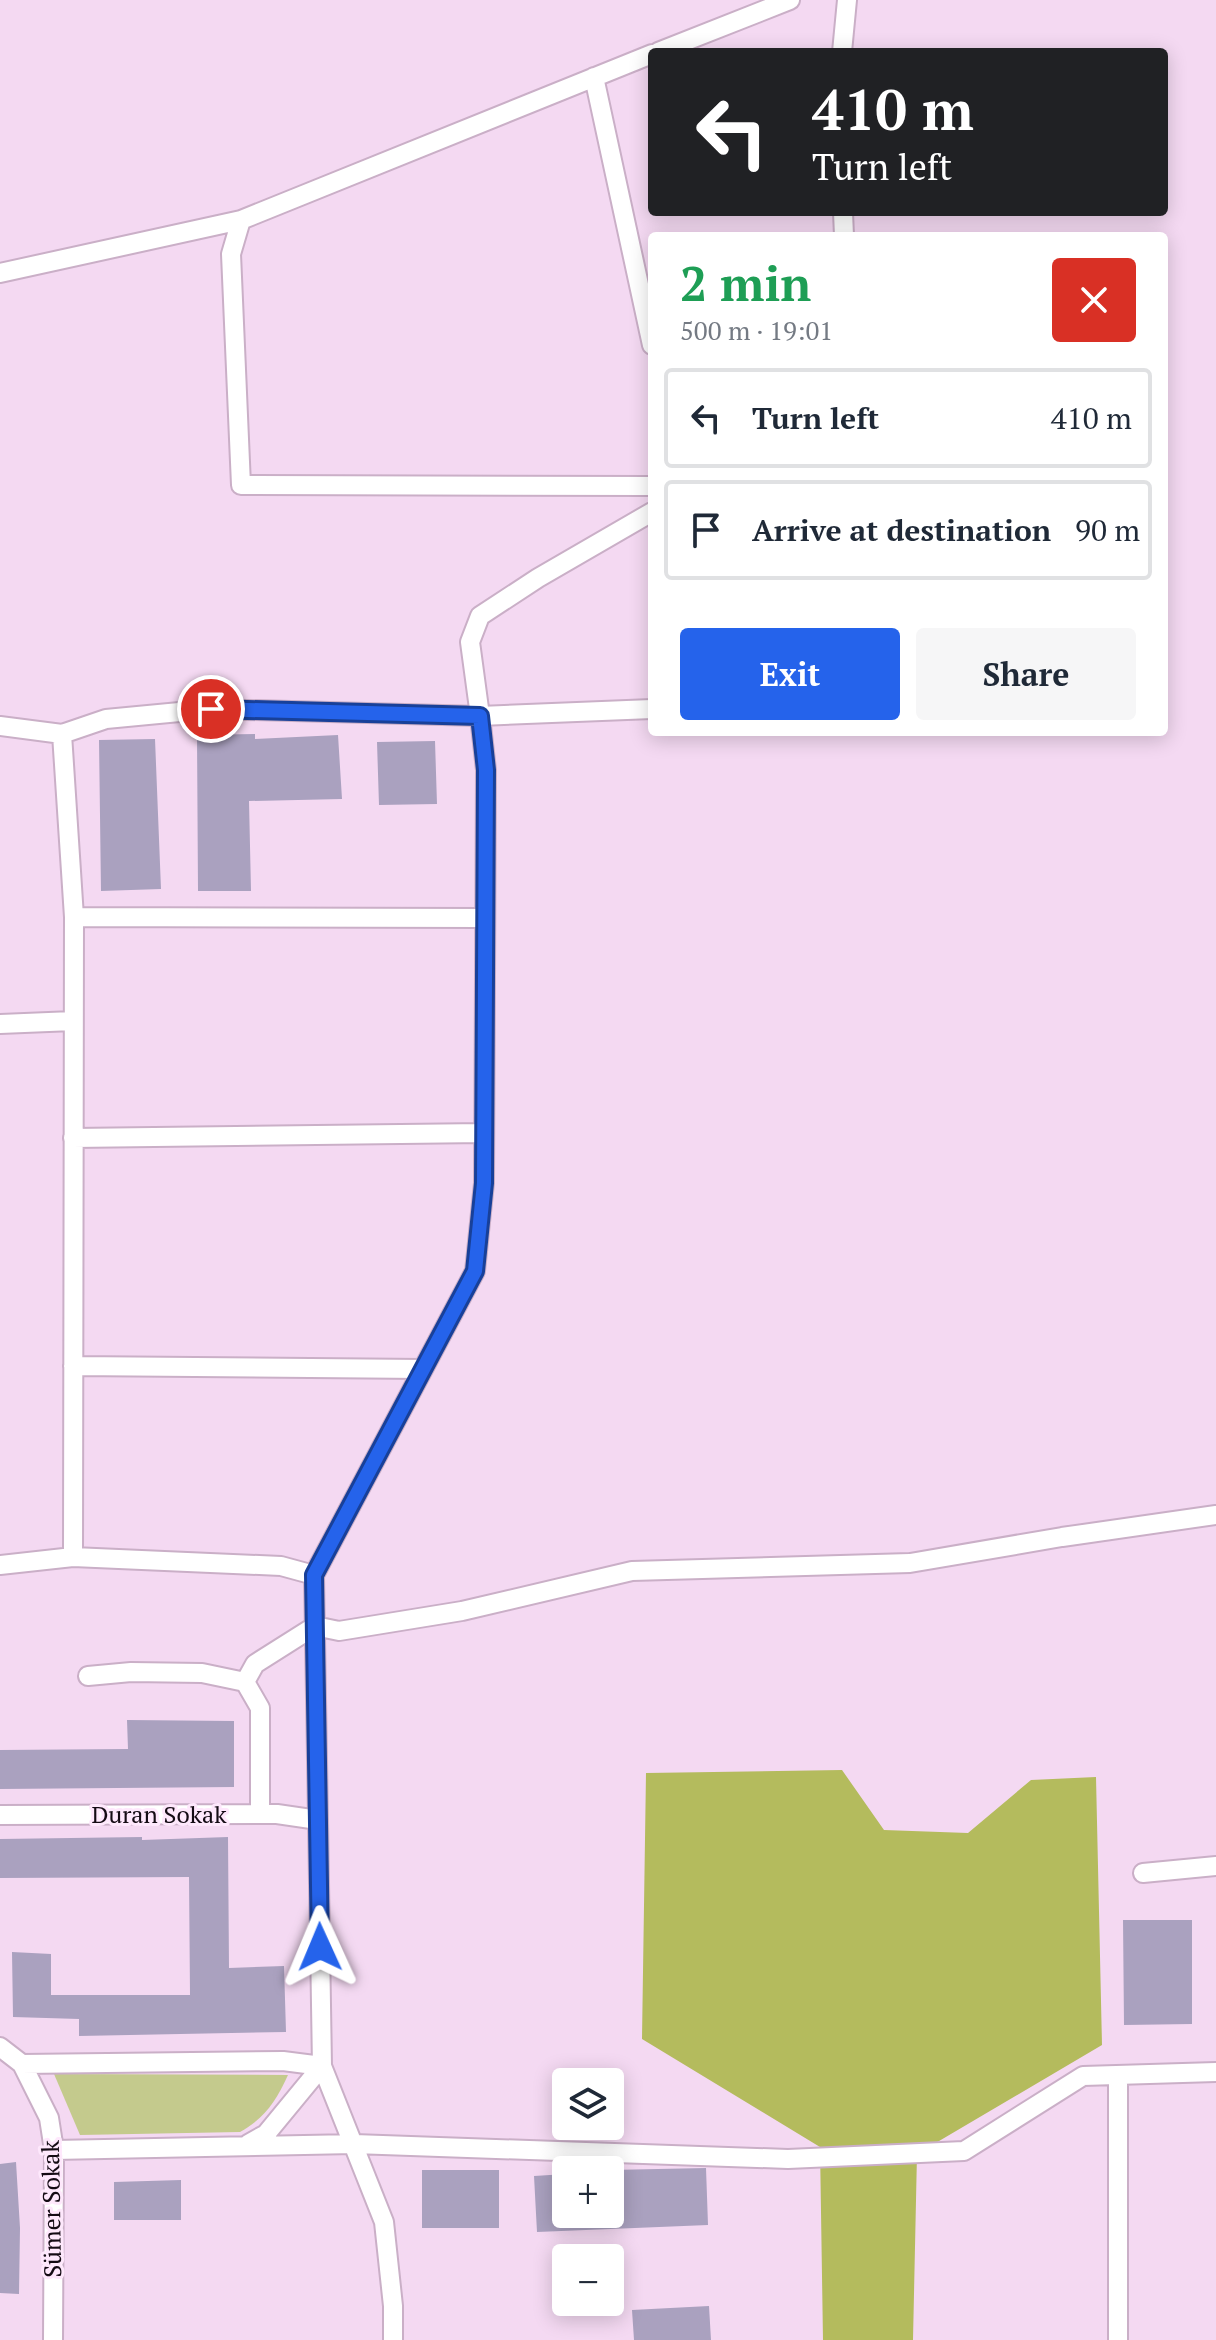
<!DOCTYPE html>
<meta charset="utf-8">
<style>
:root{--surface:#fff;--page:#f6f6f7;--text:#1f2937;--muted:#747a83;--line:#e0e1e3;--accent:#2563eb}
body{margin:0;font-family:"PT Serif",serif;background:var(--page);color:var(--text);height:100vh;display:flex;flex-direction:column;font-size:30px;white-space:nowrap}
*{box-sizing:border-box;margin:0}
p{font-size:26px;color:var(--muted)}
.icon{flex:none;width:44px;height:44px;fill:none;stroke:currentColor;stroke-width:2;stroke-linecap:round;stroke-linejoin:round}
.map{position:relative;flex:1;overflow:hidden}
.drawer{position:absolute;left:648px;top:232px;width:520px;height:504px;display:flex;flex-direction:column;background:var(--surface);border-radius:8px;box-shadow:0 4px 20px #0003}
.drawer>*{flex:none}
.top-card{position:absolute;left:648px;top:48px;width:520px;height:168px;border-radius:8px;box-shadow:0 4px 20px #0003;background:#202124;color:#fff;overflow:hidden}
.buttons{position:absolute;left:552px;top:2068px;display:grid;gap:16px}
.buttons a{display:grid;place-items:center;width:72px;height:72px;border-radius:8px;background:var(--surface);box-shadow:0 4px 20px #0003;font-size:40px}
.pin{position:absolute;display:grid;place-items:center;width:68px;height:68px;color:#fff;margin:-34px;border:4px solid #fff;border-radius:50%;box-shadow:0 2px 8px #0007}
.me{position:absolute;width:88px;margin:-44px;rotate:359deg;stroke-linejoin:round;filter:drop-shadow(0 0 6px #0008)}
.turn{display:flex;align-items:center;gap:28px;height:168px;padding:0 32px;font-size:36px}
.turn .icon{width:104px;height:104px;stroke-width:2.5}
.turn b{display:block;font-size:56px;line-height:68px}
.round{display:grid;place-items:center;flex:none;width:84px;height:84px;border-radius:8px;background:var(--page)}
.headline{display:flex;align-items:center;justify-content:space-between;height:136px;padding:0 32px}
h1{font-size:48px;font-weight:700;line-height:60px;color:#1e9e55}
.primary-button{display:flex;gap:16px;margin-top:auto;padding:16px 32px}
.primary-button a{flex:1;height:92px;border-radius:8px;background:var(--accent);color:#fff;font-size:32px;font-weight:700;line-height:92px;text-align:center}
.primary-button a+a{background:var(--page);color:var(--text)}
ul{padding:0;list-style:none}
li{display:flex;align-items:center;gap:24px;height:100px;margin:0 16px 12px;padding:0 16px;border:4px solid var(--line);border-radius:8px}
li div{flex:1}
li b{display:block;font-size:30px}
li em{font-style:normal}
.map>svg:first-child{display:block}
.green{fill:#c4ca8d}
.forest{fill:#b4bb5d}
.building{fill:#aaa1bf}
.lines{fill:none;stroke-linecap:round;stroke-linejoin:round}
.minor-casing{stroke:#caafc7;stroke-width:22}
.minor{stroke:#fff;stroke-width:18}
.route-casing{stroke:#184099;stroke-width:20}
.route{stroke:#2563eb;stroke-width:14}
.labels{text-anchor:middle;stroke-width:6;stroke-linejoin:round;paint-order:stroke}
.street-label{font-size:24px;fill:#140b14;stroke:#fee8fc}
</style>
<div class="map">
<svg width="1216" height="2340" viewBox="0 0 1216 2340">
<rect width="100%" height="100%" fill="#f4d9f2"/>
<path class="green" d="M54,2074L288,2075C276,2101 265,2118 240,2132L80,2135Z"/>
<path class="forest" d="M842,1770L884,1830L968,1833L1031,1780L1096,1777L1102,2045L917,2154L913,2340H823L820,2147L642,2039L646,1773Z"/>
<path class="building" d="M255,734V739L338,735L342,799L249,801L251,891H198L197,735Z
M155,739L161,889L101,891L99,740Z
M435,741L437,804L379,805L377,742Z
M127,1720L234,1721V1787L0,1789V1750L128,1749Z
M142,1837V1840L228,1837L229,1968L284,1966L286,2032L79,2036V2019L13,2017L12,1952L51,1954V1995H190L189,1877L0,1878V1839Z
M1123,1920H1192V2024L1124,2025Z
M16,2162L20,2228L19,2294L0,2293V2164Z
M706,2168L708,2225L537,2232L534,2176L566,2174V2214H610V2170Z
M422,2170H499V2228H422Z
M181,2180V2220H114V2182Z
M709,2306L711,2340H634L632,2310Z"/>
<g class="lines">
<g class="minor-casing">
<path id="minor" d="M658,52L790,0
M842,52L847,0
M594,77L652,345
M843,212L844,236
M241,220L231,254L241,485L652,486
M0,273L241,220L652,54
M0,726L62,734
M74,917L484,918
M0,1024L73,1021
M73,1138L484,1133
M73,1366L423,1369
M73,1557L74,917L62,734L106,719L211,709L480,716L470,642L480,616L538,578L652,512
M0,1565L73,1557L281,1566L314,1575
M88,1676L131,1672L202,1673L245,1682L260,1708V1814
M245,1682L255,1664L315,1626L339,1631L462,1611L632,1571L910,1563L1062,1537L1216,1515
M0,1815L277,1814L318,1820
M1143,1873L1216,1866
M0,2047L22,2064L49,2118L54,2150L53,2340
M22,2064L283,2061L322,2066L266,2134L248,2144
M54,2150L354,2144L788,2159L964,2151L1083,2076L1216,2072
M393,2340V2306L384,2222L322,2066L314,1575L475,1271L484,1183L486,770L480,716L652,709
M1118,2340V2075"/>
</g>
<use href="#minor" class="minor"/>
</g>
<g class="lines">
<g class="route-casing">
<path id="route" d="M211,709L480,716L486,770L484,1183L475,1271L314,1575L320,1947"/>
</g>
<use href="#route" class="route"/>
</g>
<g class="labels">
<g class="street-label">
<text x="159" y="1823">Duran Sokak</text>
<text transform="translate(52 2209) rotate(-91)" y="8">Sümer Sokak</text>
</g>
</g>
</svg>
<div class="buttons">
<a><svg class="icon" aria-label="layers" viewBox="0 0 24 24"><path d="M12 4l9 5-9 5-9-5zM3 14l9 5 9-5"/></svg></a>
<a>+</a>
<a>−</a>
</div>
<div class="pin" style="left:211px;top:709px;background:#d93025"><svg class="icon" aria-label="arrive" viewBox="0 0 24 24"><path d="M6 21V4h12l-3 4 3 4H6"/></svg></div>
<svg class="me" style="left:320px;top:1947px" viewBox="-20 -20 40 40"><path d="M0-17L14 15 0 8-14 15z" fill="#2563eb" stroke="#fff" stroke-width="4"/></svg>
<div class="top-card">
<div class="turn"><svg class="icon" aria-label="left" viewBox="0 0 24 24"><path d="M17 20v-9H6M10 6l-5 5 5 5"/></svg><div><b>410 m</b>Turn left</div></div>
</div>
<section class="drawer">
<div class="headline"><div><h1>2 min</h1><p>500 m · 19:01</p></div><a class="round" style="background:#d93025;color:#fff"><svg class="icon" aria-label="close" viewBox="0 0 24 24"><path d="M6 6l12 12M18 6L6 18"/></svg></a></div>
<ul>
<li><svg class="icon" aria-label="left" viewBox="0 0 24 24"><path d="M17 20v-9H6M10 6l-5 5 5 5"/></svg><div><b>Turn left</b></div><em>410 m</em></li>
<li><svg class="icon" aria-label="arrive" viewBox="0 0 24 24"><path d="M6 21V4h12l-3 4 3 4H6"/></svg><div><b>Arrive at destination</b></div><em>90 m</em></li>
</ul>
<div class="primary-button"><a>Exit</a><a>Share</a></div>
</section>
</div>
